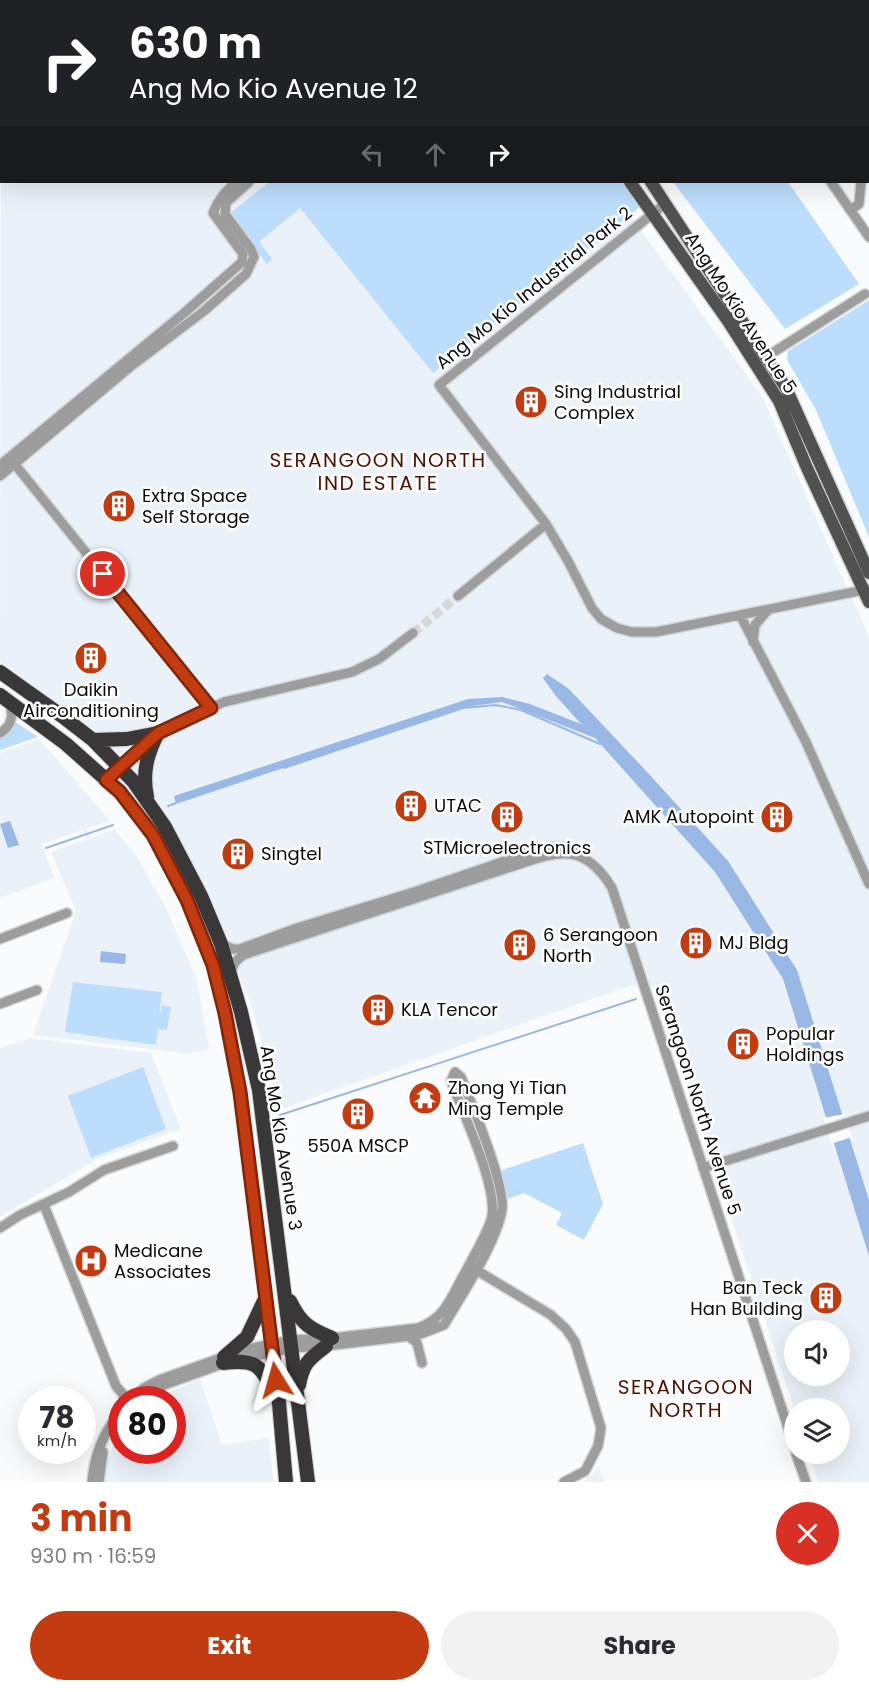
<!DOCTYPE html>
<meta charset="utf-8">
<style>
:root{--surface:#fff;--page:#f2f2f3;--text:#2b2b33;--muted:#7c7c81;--accent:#c33b11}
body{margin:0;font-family:Poppins,sans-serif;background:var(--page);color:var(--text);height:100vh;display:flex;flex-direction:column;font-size:22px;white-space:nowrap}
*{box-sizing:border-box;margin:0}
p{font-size:20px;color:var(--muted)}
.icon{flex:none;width:33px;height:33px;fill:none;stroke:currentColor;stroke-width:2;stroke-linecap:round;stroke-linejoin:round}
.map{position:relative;height:1482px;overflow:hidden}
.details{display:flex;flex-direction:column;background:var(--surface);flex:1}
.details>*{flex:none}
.guide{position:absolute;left:0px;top:0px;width:870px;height:183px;box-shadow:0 6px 24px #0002;background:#202124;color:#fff;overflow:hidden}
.tools{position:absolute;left:784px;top:1320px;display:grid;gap:12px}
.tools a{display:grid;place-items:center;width:66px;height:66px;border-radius:50%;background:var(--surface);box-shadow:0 6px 24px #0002;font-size:30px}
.speed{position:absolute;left:18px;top:1386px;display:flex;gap:12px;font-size:30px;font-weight:700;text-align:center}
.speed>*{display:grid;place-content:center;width:78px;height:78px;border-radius:50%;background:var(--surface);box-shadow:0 6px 24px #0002;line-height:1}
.speed small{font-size:15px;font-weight:400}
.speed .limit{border:9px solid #d22;background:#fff;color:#111}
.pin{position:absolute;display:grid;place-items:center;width:51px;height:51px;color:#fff;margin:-26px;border:3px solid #fff;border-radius:50%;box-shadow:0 2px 6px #0007}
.me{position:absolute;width:66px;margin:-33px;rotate:352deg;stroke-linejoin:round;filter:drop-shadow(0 0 4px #0008)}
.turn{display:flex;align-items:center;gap:21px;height:126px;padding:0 30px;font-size:27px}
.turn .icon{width:78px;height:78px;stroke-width:2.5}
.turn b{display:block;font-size:42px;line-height:51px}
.lanes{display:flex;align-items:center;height:57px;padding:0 30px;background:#0003;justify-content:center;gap:30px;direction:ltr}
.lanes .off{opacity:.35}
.round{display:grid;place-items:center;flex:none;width:63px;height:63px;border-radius:32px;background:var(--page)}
.summary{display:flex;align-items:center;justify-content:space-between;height:102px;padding:0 30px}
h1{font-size:36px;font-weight:700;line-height:45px;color:var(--accent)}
.primary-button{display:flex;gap:12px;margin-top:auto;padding:12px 30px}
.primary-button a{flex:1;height:69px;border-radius:36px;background:var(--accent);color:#fff;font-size:24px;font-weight:700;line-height:69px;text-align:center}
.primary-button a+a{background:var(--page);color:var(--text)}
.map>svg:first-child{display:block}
.built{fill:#eaf1f8;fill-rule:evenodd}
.green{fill:#bdddfd}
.water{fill:#99b8e5}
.pier{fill:#fafbfc}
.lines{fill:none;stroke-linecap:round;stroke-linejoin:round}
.stream{stroke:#99b8e5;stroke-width:2}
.minor-tunnel{stroke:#d6d7d8;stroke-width:9;stroke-dasharray:9 4.5;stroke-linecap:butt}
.minor-casing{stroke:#d4d5d6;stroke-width:12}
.major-casing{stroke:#d4d5d6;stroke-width:15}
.highway-casing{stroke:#d4d5d6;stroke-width:16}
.minor{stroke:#9d9d9d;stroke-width:9}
.major{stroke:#525151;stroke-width:12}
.highway{stroke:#393737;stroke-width:14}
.route-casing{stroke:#7f260b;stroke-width:15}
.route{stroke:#c33b11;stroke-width:10}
.labels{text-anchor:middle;stroke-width:5;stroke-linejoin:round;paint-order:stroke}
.street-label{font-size:18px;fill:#0c0c0d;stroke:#fff}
.poi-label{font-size:18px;fill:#0c0c0d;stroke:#fff;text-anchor:start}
.neighbourhood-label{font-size:20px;letter-spacing:1.5px;fill:#521000;stroke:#fff}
</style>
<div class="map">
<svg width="869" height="1482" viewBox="0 0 869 1482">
<rect width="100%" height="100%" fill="#fafbfc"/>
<path class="built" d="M49,0H474L475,1L47,2Z
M1,47L2,182H606L763,398L869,637V1482H818L809,1454H840V1408H795V1412L655,987L629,986L281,1109L251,1005L208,891L171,823L137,772L89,727L0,662ZM795,1330H840V1376H795Z
M39,739L110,821L86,828L90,838L114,829L137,857L167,910L196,978L209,1048L192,1054L33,1035L76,911L51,852L87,839L83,830L42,844L54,878L0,898V753Z
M30,1038L151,1053L181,1129L99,1158L0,1217V1048Z
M200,1379L222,1445L268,1438L274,1482H104L108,1458L121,1428L122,1450H172V1400L154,1399Z
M599,1466L604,1482H583L594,1473Z"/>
<path class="green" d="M714,0H837L715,2Z
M269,182H623L641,206L433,373L300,208L259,242L272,259L267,264L229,214Z
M673,182H788L859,284L785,329Z
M869,300V537L816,410L787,360L788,351Z
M14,721L38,737L0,750V736L7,734Z
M73,982L162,992L159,1017L162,1005L171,1007L167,1030L158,1029L156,1045L65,1032Z
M143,1067L166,1129L91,1158L68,1096Z
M583,1143L603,1204L584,1240L556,1225L562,1213L524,1193L500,1202L493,1173Z"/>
<path class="water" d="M547,674L569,689L648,773L728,861L797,970L869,1200V1256L783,979L715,872L595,738L502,702L465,707L176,804L174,796L468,699L502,697L530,704L581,724L555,695L543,678Z
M10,821L19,845L8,848L0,824Z
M101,951L126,954L125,964L100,962Z"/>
<path class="pier" d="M845,1114L852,1137L831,1144L823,1118Z"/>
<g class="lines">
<path class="stream" d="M284,768L463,708L496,705L521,710L600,744
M168,806L176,803
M46,848L113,825
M280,1115L636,999"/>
<path class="minor-tunnel" d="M413,633L458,596"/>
<g class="minor-casing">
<path id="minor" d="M459,2L461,0
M480,2L482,0
M506,2L508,0
M868,30L869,29
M831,182L869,237
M666,203L439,385L546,524L568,561L592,608L601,619L617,628L632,632H656L869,589
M850,210L859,204L861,182
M766,357L865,294
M13,462L211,708
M0,465L183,314L242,262L243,254L213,213C218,200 226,190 237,182
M0,476L130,367L204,311L246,274L254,257L251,249L225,214L226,203L249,182
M458,596L546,524
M740,615L806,742L869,884
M753,642L755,625L768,610
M0,733C12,726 14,714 9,702
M107,780L158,733L176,724L224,702L352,672L379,659L413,633
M0,939L67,913
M221,944L233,949H240L297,928L417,891L540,849C556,845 569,846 584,852
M230,974L235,962L243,955L511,867C556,852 583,840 612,888L795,1449
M0,1004L37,990
M703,1168L869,1116
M44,1205L116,1386L128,1400
M0,1228L20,1215L69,1192L104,1170L173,1146
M471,1267L551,1315L566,1329L575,1342L601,1428L598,1446L585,1471L564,1482
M408,1336L417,1343L422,1363
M131,1400L144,1388L159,1380L243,1350L291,1340L332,1338L418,1328C444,1318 449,1302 462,1278C469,1265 490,1229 492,1216C497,1184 463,1114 451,1081L455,1072L461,1077C472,1105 505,1183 502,1209C498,1241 461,1296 444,1325L418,1335L326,1346L292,1348L242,1359
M140,1400L158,1387L228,1362
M796,1454L806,1482
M92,1482C94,1455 104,1431 122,1410
M99,1482L103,1452"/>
</g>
<g class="major-casing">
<path id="major" d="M493,0L494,2
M516,0L517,2
M630,182L728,321L779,401L807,468L869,602
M651,182L786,388L869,573"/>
</g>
<g class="highway-casing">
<path id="highway" d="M33,2L35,0
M0,7L2,6
M0,29L2,27
M0,43L2,41
M0,672L62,716L93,740L133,781L165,827L201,896L221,944L241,1012L259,1090L308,1482
M0,695L66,744L120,792L153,835L187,900L213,965L225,1013L240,1092L279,1403L286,1482
M93,740L127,739L158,733
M147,797C142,773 147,754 158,733
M290,1301C301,1324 310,1329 332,1338
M224,1357L247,1337L264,1301
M223,1363C256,1359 259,1364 274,1392
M299,1385C303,1363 309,1359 326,1346"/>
</g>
<use href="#minor" class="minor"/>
<use href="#major" class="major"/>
<use href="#highway" class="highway"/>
</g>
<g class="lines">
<g class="route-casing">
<path id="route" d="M103,574L211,708L158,733L106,780L120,792L153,835L187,900L213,965L225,1013L240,1092L276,1380"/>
</g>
<use href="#route" class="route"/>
</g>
<defs>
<g id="building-disc" transform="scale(1.725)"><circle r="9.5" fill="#c33b11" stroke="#fff"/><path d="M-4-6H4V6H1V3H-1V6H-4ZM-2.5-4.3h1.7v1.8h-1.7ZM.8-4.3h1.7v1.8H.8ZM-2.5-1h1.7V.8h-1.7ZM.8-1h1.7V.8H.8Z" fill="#fff"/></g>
<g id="temple-disc" transform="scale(1.725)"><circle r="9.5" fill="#c33b11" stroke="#fff"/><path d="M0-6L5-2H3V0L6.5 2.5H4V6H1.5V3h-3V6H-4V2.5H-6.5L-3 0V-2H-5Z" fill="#fff"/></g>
<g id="hospital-disc" transform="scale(1.725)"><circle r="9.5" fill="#c33b11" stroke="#fff"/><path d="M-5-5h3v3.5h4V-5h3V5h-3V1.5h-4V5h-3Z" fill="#fff"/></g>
</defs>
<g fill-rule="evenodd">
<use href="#building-disc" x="531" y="402"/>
<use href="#building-disc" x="119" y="506"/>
<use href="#building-disc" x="91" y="658"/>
<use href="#building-disc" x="411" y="806"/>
<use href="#building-disc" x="507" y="817"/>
<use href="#building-disc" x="777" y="817"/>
<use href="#building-disc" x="238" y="854"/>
<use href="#building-disc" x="696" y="943"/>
<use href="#building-disc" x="520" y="945"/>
<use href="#building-disc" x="378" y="1010"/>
<use href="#building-disc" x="743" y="1044"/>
<use href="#temple-disc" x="425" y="1098"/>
<use href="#building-disc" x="358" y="1114"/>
<use href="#hospital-disc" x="91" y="1261"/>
<use href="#building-disc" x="826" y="1298"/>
</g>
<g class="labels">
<g class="street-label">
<text transform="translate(534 288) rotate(-39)" y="6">Ang Mo Kio Industrial Park 2</text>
<text transform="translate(741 313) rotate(57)" y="6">Ang Mo Kio Avenue 5</text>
<text transform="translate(698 1100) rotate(72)" y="6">Serangoon North Avenue 5</text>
<text transform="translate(281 1138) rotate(81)" y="6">Ang Mo Kio Avenue 3</text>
</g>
<g class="poi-label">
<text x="554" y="398">Sing Industrial<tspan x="554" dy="21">Complex</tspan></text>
<text x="142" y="502">Extra Space<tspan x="142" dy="21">Self Storage</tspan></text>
<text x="91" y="696" text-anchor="middle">Daikin<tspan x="91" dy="21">Airconditioning</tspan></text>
<text x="434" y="812">UTAC</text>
<text x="754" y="823" text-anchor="end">AMK Autopoint</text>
<text x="507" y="854" text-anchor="middle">STMicroelectronics</text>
<text x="261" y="860">Singtel</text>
<text x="543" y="941">6 Serangoon<tspan x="543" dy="21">North</tspan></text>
<text x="719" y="949">MJ Bldg</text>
<text x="401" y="1016">KLA Tencor</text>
<text x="766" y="1040">Popular<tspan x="766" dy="21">Holdings</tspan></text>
<text x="448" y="1094">Zhong Yi Tian<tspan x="448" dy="21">Ming Temple</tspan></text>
<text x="358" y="1152" text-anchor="middle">550A MSCP</text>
<text x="114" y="1257">Medicane<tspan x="114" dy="21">Associates</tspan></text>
<text x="803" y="1294" text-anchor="end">Ban Teck<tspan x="803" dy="21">Han Building</tspan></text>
</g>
<g class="neighbourhood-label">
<text x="378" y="467">SERANGOON NORTH<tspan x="378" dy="23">IND ESTATE</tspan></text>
<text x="686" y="1394">SERANGOON<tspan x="686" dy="23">NORTH</tspan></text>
</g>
</g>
</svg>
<div class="tools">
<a><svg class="icon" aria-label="sound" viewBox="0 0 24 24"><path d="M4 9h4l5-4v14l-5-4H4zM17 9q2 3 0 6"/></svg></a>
<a><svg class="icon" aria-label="layers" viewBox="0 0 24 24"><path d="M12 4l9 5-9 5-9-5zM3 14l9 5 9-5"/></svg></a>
</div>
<div class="speed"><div>78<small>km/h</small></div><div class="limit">80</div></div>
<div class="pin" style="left:103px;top:574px;background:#d93025"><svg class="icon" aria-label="arrive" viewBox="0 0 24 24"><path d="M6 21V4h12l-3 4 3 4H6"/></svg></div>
<svg class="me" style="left:276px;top:1380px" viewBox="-20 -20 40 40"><path d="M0-17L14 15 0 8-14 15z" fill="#c33b11" stroke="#fff" stroke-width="4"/></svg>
<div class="guide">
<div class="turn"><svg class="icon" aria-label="right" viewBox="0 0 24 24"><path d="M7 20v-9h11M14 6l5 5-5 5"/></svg><div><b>630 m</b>Ang Mo Kio Avenue 12</div></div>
<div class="lanes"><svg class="icon off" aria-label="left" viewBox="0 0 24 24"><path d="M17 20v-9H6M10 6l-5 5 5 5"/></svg><svg class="icon off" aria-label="ahead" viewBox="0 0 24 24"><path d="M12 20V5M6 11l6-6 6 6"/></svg><svg class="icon" aria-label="right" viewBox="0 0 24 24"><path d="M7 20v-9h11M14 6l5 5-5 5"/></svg></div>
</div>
</div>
<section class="details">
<div class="summary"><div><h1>3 min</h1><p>930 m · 16:59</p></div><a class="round" style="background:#d93025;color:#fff"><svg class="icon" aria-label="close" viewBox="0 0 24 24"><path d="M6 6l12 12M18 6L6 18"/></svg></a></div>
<div class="primary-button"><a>Exit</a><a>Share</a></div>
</section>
